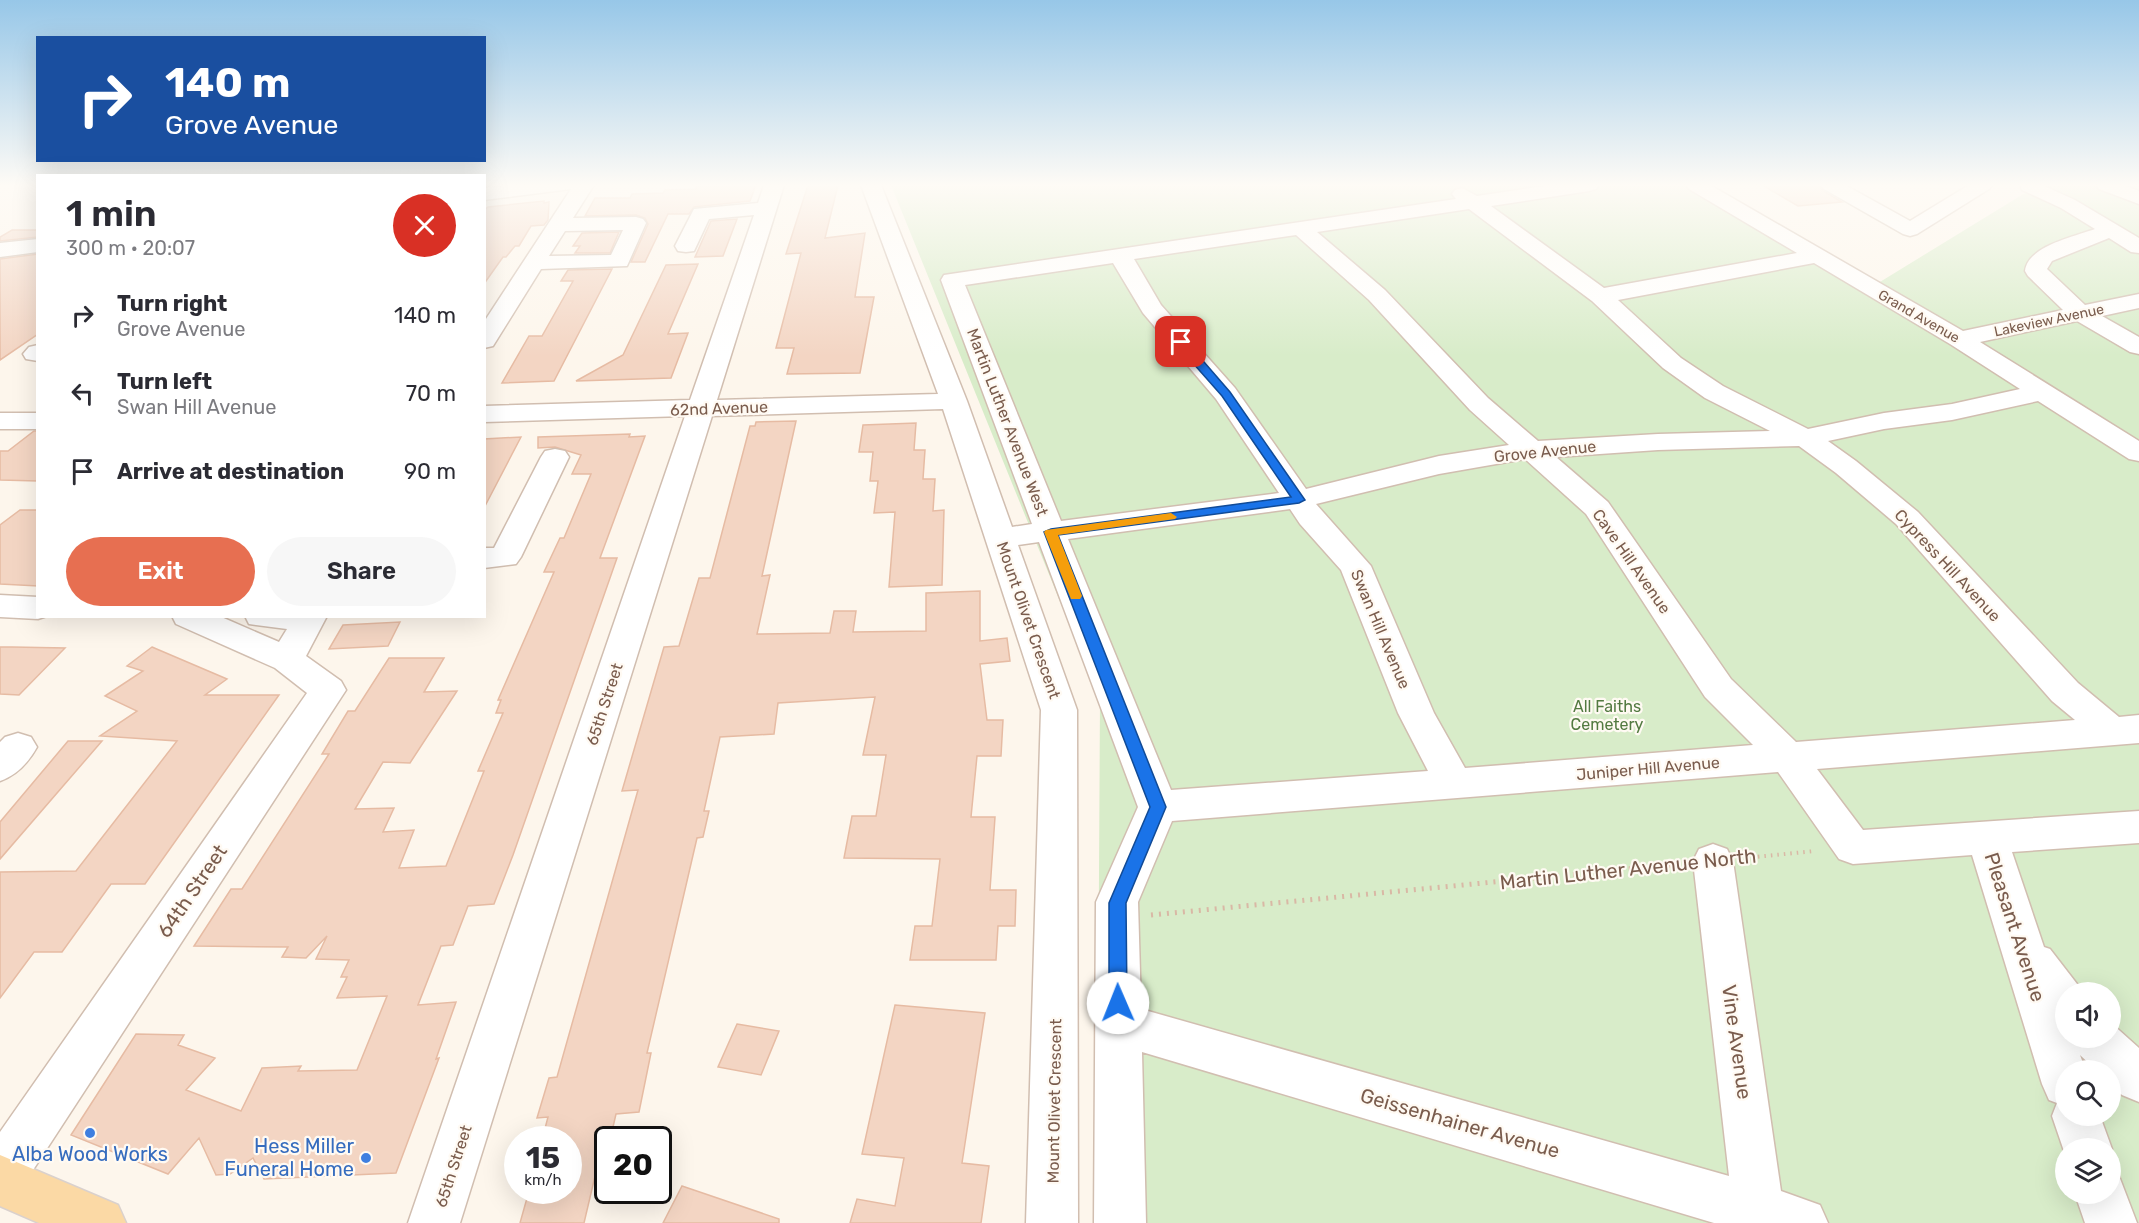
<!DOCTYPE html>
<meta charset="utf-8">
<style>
:root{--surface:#fff;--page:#f7f7f7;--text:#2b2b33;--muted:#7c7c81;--accent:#e76f51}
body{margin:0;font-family:Rubik,sans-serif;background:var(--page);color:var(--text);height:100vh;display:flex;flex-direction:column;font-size:22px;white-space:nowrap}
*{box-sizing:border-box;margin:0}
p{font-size:20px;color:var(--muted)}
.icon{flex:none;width:33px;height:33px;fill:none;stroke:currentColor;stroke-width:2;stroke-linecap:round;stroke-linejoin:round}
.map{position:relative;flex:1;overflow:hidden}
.sheet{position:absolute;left:36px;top:174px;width:450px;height:444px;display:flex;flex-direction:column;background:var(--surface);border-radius:0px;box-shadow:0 6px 24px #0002}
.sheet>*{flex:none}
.hud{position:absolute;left:36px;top:36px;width:450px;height:126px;border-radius:0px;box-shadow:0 6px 24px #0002;background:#1a4fa0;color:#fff;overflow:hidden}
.fabs{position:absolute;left:2055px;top:982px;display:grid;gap:12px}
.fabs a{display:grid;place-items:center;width:66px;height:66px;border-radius:50%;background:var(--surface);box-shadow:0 6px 24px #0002;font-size:30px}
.speed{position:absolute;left:504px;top:1126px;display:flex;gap:12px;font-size:30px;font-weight:700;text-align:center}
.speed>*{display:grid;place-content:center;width:78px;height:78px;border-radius:50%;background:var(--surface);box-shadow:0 6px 24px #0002;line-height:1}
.speed small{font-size:15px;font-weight:400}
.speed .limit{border:3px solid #111;border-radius:9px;background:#fff;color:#111}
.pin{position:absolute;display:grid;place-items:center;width:51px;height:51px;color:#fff;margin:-26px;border-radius:12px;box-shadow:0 3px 9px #0006}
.me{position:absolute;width:66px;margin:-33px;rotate:359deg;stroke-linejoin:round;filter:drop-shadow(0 0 4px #0008)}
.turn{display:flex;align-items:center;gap:21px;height:126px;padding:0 30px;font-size:27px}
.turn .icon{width:78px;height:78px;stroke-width:2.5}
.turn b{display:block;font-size:42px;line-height:51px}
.round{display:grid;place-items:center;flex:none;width:63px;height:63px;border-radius:32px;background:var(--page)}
.summary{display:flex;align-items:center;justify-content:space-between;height:102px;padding:0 30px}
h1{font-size:36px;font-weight:600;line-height:45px}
.action{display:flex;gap:12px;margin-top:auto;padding:12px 30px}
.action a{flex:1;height:69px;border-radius:36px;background:var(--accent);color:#fff;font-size:24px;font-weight:600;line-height:69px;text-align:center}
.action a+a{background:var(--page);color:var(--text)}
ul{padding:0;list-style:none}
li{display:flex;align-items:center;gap:18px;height:78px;padding:0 30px}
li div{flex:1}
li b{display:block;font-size:22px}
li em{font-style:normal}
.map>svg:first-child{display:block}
.green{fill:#d8ecc9;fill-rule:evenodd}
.building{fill:#f3d5c3;stroke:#e6bba3;stroke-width:1.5}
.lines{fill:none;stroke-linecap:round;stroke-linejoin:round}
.minor-casing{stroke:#d1beb0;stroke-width:3}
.major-casing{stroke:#dad1cd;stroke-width:3}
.path-far1{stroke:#d9b8a5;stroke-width:4;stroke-dasharray:1.5 5;stroke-linecap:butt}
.path{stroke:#d9b8a5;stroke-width:5;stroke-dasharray:2 6;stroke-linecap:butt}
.minor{fill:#fff;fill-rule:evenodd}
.major{fill:#fbd9a5;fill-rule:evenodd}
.route{fill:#1a73e8;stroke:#114b97;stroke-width:1.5}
.slow{fill:#f59e0b}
.shop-dot{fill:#3f7fe0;stroke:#fffaf3;stroke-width:2}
.labels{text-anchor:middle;stroke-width:4.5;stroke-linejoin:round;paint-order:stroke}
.far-street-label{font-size:14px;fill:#7a5c4d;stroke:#fffaf3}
.street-label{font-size:16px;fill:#7a5c4d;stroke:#fffaf3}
.park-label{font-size:16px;fill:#537a41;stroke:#fffaf3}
.near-street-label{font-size:20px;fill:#7a5c4d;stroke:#fffaf3}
.near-shop-label{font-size:20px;fill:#366cbe;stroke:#fffaf3;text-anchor:end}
</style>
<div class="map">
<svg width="2139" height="1223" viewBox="0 0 2139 1223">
<rect width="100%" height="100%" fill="#fdf6ec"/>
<path class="green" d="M891,185H1710L1875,285L2038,185H2139V1223H1097L1100,700ZM2066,993H2110V1038H2066ZM2066,1071H2110V1116H2066ZM2066,1149H2110V1194H2066Z"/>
<path class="building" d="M756,185L750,201L694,207L689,214H668L645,262H631L648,224L645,218L636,215L585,216L595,198H630L632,194L663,193L665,190L696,189L697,186Z
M808,185H838L825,238L865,233L855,297H874L860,373L787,374L794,348H776L801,253L786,254Z
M1762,185H1819L1823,191L1842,202L1798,206Z
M544,201V203L549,202L548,220L544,225L531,226L519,246H515L506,257H503L484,284V210L488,207Z
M737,219L723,256L695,257L711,221Z
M12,230H38V237L0,241V237Z
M619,232L610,253H575L580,246H573L582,233Z
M38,254V334L0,360V259Z
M698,264L668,334L688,333L671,378L576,381L623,355L666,265Z
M612,269L554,381L502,383L529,336H542L573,281H561L568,270Z
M796,421L762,576L770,575L757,634L830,633L834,611H856L853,632L926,631V593L980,591V641L1007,638L1010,661L980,664L987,720H1003L1001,756H977L971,817H995L990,890H1016L1015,926H998L996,960H910L915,926H932L940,859L844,858L852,816H876L886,755H863L875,697L778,703L774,734L720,737L704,811H709L703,837L697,838L647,1053H651L639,1112L616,1114L610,1140H608L603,1172H596L584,1223H520L529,1191H568V1140H542L548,1117L537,1118L549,1078L557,1077L638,790L622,791L664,647L679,646L699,578H710L750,426H755L756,422Z
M916,423L914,450H925L923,479H935L933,511L944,510L942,585L889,587L895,512L874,513L878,481H870L873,452H859L863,425Z
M34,431H38V481L0,480V451H8Z
M630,434L629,437L645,436L600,558H617L513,855L494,904L468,906L453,945L441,946L418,1005L456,1002L436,1059L439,1058L396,1173L264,1179L253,1158L230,1174L216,1175L199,1138L168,1174L71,1135L136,1034L184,1035L178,1045L215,1058L186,1090L241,1111L262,1068L301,1066L298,1071L357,1070L387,996L337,998L347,977H341L349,960L316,959L327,936L306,958L282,957L288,947L194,946L231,889H242L329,754H322L348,711H355L389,658H444L424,692L457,691L410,763L383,762L355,809L394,808L383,832L414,830L399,868L446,866L484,771H478L503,713H496L501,700H498L554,572H544L560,538H564L591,474H572L581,455L555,447L538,448V437Z
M521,437L484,508V439Z
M20,510H38V586L0,584V525Z
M400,622L388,646L329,649L343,625Z
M0,647H12L65,648L19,695L0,694Z
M152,647L227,679L205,695H279L145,884H111L62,952H34L0,998V872L76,871L177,741L100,736L137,711L105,696L143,671L127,666Z
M68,741H102L0,859V822Z
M895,1005L985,1013L962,1163L989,1166L981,1223H850L857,1199L895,1206L904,1158L862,1154Z
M737,1024L779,1031L761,1075L718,1067Z
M682,1186L779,1219V1223H663Z"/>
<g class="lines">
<g class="minor-casing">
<path id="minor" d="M514,185H594L573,218L636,217L643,219L646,223L627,266L541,269L493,346L484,348V322L571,189L484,200V188ZM623,230L611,255L549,256L565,231Z
M764,185H784L717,400L938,394L861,185H881L967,401L1012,527L1032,524L941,280L944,275L1456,199L1452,194L1455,190L1462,188L1477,196L1551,185H1599L1596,189L1589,191L1491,206L1604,288L1797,253L1689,189L1686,185H1710L1963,331L2063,310L2028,276L2025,271C2028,246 2073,237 2095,229L2061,208L2022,190L2020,185H2042L2075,200L2139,238V253L2131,252L2109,238L2052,261L2047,269L2085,305L2139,294V308L2102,316L2139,337V354L2130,352L2077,321L1980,342L2139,441V461L2129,459L2038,401L1952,420L1884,429L1828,441L1856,461L1918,512L2078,683L2119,717L2139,715V743L1817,769L1863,830L2139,811V843L2012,852L2044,947L2050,949L2084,993H2066V1038H2110V1022L2139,1048V1102L2122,1095L2110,1084V1071H2097L2080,1055L2086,1071H2066V1116H2100L2112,1149L2110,1152V1149H2066V1157L2052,1116L2057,1103L2049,1100L2042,1084L1972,855L1853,864L1839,859L1778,772L1172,821L1138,902L1141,1009L1729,1176L1693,861L1699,849L1713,844L1727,849L1733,861L1781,1191L1820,1205L1828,1223H1714L1142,1052L1146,1223H1094L1096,902L1138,807L1039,542L1018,545L1077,710L1078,1223H1026L1041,710L943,409L712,416L460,1223H408L685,416L484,422V406L690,400L754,215L709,219L694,251L686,252L678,251L675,246L694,209L758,203ZM1469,209L1592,301L1663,368L1705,398L1770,431L1658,434L1538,441L1488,398L1385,290L1317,232ZM1296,235L1369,300L1470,410L1509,445L1439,456L1306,489L1235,388L1161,305L1134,259ZM1113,263L1143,313L1216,399L1279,493L1061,521L965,285ZM1814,263L1950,344L2020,389L1952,404L1884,413L1808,429L1723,386L1681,358L1618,300ZM1799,446L1836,473L1896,524L2052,701L2075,720L1796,742L1731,679L1608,502L1556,457L1658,450ZM1525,459L1586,514L1705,697L1753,745L1465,768L1434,713L1371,566L1316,504L1439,474ZM1290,509L1300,524L1341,570L1398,713L1428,771L1171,790L1068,539Z
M1821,185H1845L1910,221L1969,185H1992L1989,189L1917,234L1910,236L1903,234L1824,189Z
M2096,185H2123L2139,191V204L2099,189Z
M38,239V252L0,257V243Z
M38,345V361L26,359L23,354L29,347Z
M0,413H38V429H0Z
M555,449L565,451L569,457L521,557L516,564L484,568V548H494L541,457L545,451Z
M0,595L38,597V616H47L38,619L0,617Z
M172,616H219L279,642L287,629L249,624L245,616H327L306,656L341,681L346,690L18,1193L0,1200V1132L307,693L275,668L176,624Z
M18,733L31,737L37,747C28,763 17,775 0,781V742L5,737Z
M2110,1172L2119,1176L2137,1223H2085L2075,1194H2110Z"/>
</g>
<g class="major-casing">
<path id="major" d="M0,1155L118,1205L126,1223H39L0,1206Z"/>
</g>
<path class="path-far1" d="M1745,858L1815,851"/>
<path class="path" d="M1151,915L1681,864"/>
<use href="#minor" class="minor"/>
<use href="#major" class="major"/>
</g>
<linearGradient id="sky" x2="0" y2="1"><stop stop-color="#97c7e8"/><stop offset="0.52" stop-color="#fefbf6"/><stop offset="1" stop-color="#fefbf6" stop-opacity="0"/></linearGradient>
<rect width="2139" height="356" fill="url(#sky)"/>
<path class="route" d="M1177,340H1185L1230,392L1305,500L1299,503L1058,535L1166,807L1126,903L1127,1003L1125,1009L1118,1011L1111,1009L1109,1003V903L1150,807L1044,532L1051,529L1291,497L1222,396L1177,345Z"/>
<path class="slow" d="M1171,513L1177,517L1175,519L1058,535L1082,596L1080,599H1071L1044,532L1046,530Z"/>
<g class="shop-dot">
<circle cx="90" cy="1133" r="6"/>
<circle cx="366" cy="1158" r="6"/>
</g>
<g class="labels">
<g class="far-street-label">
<text transform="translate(1919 316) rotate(30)" y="5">Grand Avenue</text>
<text transform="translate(2049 320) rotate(-12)" y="5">Lakeview Avenue</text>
</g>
<g class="street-label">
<text transform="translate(719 408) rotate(-2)" y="6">62nd Avenue</text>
<text transform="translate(1008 422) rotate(69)" y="6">Martin Luther Avenue West</text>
<text transform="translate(1545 451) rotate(-6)" y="6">Grove Avenue</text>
<text transform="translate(1632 561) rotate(55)" y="6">Cave Hill Avenue</text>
<text transform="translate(1948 565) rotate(47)" y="6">Cypress Hill Avenue</text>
<text transform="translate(1029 620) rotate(71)" y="6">Mount Olivet Crescent</text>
<text transform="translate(1381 629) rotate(67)" y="6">Swan Hill Avenue</text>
<text transform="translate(604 704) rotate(-72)" y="6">65th Street</text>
<text transform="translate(1648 768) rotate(-5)" y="6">Juniper Hill Avenue</text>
<text transform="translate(1054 1101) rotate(-89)" y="6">Mount Olivet Crescent</text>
<text transform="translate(453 1166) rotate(-72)" y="6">65th Street</text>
</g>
<g class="park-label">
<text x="1607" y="712">All Faiths<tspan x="1607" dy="18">Cemetery</tspan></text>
</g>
<g class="near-street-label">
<text transform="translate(1628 869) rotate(-6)" y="7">Martin Luther Avenue North</text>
<text transform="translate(192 891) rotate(-56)" y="7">64th Street</text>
<text transform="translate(2015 927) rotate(72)" y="7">Pleasant Avenue</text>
<text transform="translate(1737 1042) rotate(82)" y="7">Vine Avenue</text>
<text transform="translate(1460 1123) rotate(16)" y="7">Geissenhainer Avenue</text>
</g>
<g class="near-shop-label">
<text x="354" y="1153">Hess Miller<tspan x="354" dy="23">Funeral Home</tspan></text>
<text x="90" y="1161" text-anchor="middle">Alba Wood Works</text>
</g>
</g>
</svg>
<div class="fabs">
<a><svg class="icon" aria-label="sound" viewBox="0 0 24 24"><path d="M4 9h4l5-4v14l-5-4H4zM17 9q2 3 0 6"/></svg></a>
<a><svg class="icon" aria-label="search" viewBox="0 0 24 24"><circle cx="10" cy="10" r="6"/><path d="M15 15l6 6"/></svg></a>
<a><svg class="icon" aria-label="layers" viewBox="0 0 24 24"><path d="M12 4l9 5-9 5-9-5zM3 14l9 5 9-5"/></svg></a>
</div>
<div class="speed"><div>15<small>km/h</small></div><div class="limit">20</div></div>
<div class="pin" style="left:1181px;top:342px;background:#d93025"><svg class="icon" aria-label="arrive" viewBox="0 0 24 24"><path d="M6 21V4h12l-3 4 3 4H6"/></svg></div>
<svg class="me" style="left:1118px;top:1003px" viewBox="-20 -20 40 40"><circle r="19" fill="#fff"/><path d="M0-13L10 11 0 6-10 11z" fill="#1a73e8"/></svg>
<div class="hud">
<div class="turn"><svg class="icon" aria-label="right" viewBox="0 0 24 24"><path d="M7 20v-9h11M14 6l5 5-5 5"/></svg><div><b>140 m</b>Grove Avenue</div></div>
</div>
<section class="sheet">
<div class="summary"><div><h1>1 min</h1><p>300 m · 20:07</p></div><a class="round" style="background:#d93025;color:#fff"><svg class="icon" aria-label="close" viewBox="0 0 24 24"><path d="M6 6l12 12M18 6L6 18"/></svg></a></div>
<ul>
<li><svg class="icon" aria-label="right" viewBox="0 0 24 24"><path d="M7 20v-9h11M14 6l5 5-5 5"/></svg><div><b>Turn right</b><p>Grove Avenue</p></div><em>140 m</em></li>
<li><svg class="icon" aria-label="left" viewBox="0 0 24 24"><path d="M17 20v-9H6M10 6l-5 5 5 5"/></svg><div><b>Turn left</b><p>Swan Hill Avenue</p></div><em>70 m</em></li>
<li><svg class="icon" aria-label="arrive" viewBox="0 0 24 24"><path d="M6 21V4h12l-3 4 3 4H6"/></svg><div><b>Arrive at destination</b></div><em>90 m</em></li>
</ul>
<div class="action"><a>Exit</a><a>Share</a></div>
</section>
</div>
